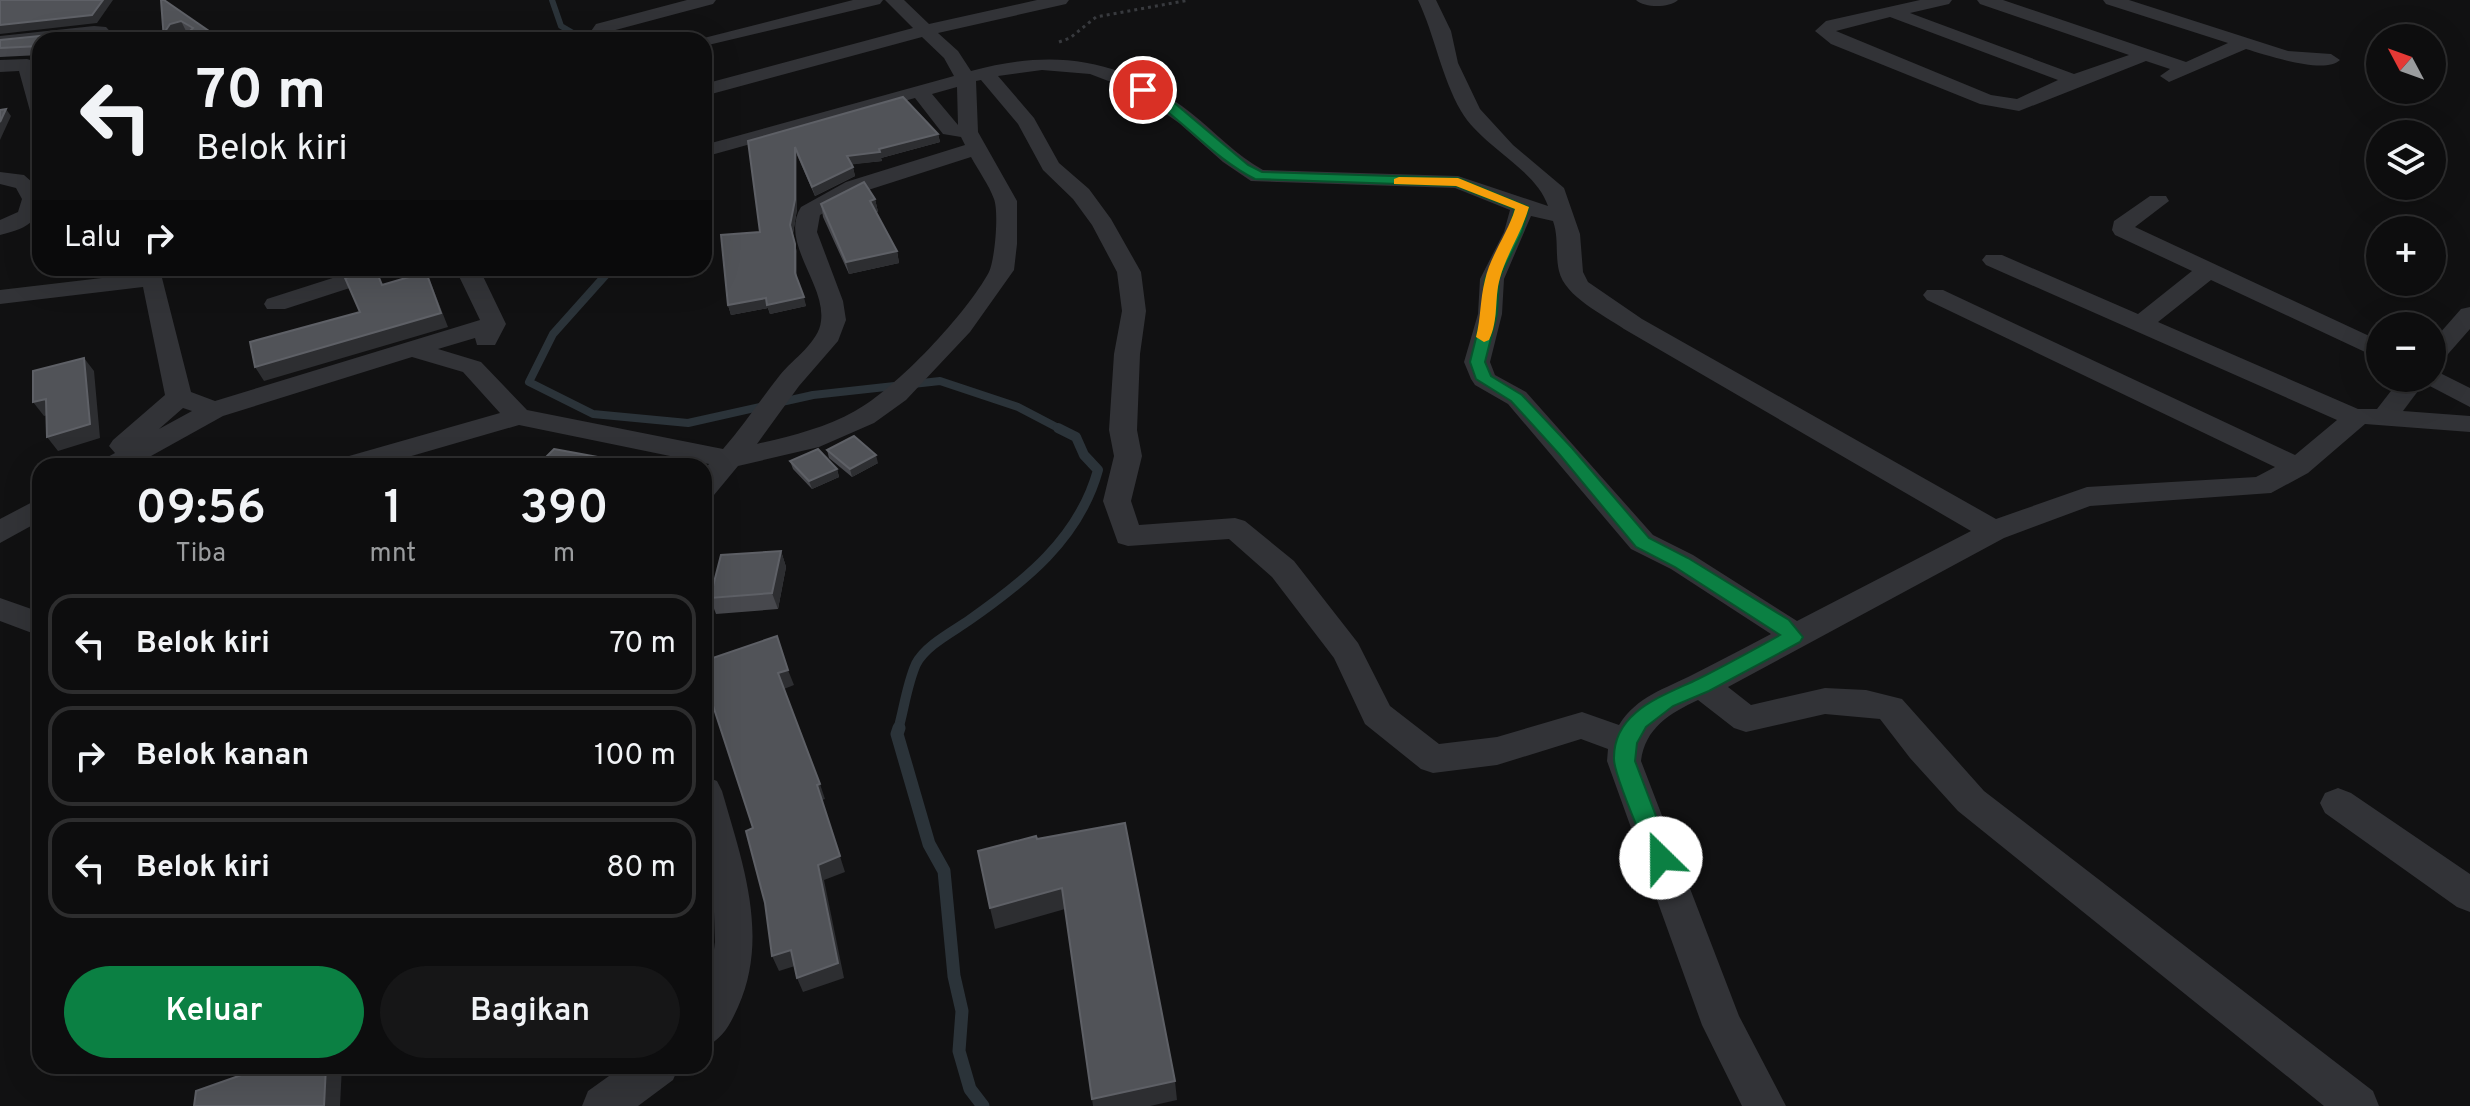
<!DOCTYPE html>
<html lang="id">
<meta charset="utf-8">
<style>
:root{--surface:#0d0d0e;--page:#161617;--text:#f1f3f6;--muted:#9a9c9e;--line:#2d2d2e;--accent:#0b8043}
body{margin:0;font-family:Overpass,sans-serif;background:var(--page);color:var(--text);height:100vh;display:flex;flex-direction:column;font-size:30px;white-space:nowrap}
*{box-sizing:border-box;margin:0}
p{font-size:26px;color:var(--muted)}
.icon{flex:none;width:44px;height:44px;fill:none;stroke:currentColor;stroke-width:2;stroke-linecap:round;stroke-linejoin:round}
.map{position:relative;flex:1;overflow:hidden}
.details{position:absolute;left:32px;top:458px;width:680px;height:616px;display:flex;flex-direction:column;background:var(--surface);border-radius:24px;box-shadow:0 8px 32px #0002,0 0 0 2px var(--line)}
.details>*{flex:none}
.top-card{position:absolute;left:32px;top:32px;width:680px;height:244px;border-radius:24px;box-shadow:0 8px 32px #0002,0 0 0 2px var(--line);background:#0d0d0e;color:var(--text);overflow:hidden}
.needle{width:52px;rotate:311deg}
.tools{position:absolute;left:2366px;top:24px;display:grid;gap:16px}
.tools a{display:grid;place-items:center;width:80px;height:80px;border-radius:50%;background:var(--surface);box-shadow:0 8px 32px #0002,0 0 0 2px var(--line);font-size:40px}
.pin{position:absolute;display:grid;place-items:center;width:68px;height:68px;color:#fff;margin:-34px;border:4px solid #fff;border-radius:50%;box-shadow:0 2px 8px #0007}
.me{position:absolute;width:88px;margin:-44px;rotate:337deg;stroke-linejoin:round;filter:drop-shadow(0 0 6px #0008)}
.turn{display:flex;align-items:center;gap:28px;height:168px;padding:0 32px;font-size:36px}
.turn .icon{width:104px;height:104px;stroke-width:2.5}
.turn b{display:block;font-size:56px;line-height:68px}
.then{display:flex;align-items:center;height:76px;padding:0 32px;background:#0003;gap:16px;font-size:30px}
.eta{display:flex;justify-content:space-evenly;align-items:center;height:136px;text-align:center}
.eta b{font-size:48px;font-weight:600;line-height:56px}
.action{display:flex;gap:16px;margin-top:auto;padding:16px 32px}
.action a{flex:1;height:92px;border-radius:48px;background:var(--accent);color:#fff;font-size:32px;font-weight:600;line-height:92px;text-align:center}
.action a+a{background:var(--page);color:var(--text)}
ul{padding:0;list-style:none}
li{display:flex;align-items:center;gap:24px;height:100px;margin:0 16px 12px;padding:0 16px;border:4px solid var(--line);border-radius:24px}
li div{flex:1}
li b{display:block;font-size:30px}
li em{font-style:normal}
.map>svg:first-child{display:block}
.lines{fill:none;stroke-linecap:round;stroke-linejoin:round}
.stream-far3{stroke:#2b3339;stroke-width:6}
.stream-far2{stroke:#2b3339;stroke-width:8}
.stream-far1{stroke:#2b3339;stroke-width:10}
.stream{stroke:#2b3339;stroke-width:13}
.path{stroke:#383a3e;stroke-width:3;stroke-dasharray:3 4;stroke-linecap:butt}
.street{fill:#323337;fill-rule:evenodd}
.wall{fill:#47484d}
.shaded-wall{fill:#2d2e31}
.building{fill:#515358;stroke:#5e6066;stroke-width:2;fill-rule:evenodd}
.route{fill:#0b8043;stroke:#07532c;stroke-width:2}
.slow{fill:#f59e0b}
</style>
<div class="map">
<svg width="2470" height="1106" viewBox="0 0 2470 1106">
<rect width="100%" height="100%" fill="#111112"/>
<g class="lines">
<path class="stream-far3" d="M552,0L561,26L585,40"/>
<path class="stream-far2" d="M612,268L553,334L529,382L593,414L688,423L813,395L940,381L1018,407L1062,430"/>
<path class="stream-far1" d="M898,730C904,709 907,684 916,664C925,646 952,632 968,621C1024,582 1079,539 1098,470L1084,455L1076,437L1058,428"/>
<path class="stream" d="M899,728L897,734L929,844L944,871L954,976L962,1011L959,1051L970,1089L983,1106"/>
<path class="path" d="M1059,42L1070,38L1096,17L1189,0"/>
<path class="street" d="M687,0H716L713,4L608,32L617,40H595L589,34L596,24Z
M853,0H883L880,4L704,46V40H696Z
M885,0H904L929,24L1037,0H1069L1066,4L938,33L958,51L971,71C1055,48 1122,58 1191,113C1215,132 1236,155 1263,170L1458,176L1548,206C1536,169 1482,147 1461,111C1441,76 1435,36 1418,0H1436L1451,31L1458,63L1480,109L1513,145L1564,188L1580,234L1583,272L1588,282L1642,319L1996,519L2087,487L2256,477L2275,467L1927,300L1923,295L1927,290H1943L2295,455L2337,420L1986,265L1982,260L1986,255H2002L2138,314L2192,271L2115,235L2112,230L2114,221L2150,196H2166L2169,201L2135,227L2380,341V359L2211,280L2158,322L2358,409H2377L2401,378H2432V369L2470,388V407L2424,383L2403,411L2470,416V432L2365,424L2308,473L2271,493L2090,506L2004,538L1728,687L1751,705L1825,688L1866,690L1902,699L1984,791L2373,1091L2379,1106H2324L1958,811L1910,758L1880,719L1825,714L1746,732L1734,728L1698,700C1670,713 1645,728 1641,761L1739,1016L1786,1106H1742L1702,1025L1607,761L1608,749L1581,739L1497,765L1433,773L1421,769L1365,724L1334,658L1272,577L1229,539L1128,546L1118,543L1103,501L1114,456L1109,430L1114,354L1122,311L1117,272L1092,225L1073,199L1043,170L1018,124L981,80L976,81L978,132L1017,201V244L1014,270L970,332L906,400L874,423L819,447L738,466L714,495L704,497V470L709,464L519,425L377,466H331L335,460L500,413L463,372L412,357L223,416L133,466H98L102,460L115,453L109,446L113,440L165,395L143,287L0,304V290L153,272L161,274L191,392L215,401L480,320L455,268H479L506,324L495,345H477L475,338L438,349L481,362L527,410L723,449C744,425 761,399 780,375C793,359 819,342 821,321C826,284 779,242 801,207L846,182L965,145L961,137L943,134L915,98L704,157V145L954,76L944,58L922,37L704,96V84L913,28ZM1042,70L1090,74L1132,90L1179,123L1223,162L1251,181L1455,188L1510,210L1504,232L1480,279L1478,314L1464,362L1471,379L1475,385L1508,404L1631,549L1671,569L1771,634C1746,647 1720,661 1694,674C1665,689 1637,696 1619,725L1582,712L1497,737L1439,744L1390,706L1358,643L1294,561L1245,521L1235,518L1139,525L1131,501L1142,456L1137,430L1140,354L1146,311L1141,272L1111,219L1089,189L1059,163L1034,118L998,76ZM957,87L958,125L932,94ZM971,157C978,170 989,185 994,199C999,212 995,259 989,272C967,313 896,389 855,411C825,428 791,436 757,444L799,386L838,341L846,320L843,301L817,232L820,215L862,192ZM1531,216L1553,221C1559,238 1555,254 1559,271C1565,297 1604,315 1624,329L1971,531L1797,621L1693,555L1653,535L1526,392L1495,375L1490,362L1502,314L1504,279ZM183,408L192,411L159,429Z
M1636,0H1678C1669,8 1645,8 1636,0Z
M1920,0H1952L1949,4L1910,13L2074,74L2129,55L1980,4L1977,0H2003L2186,62L2228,43L2106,4L2103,0H2129L2288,51L2331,54L2340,60C2325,75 2266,55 2246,49L2169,82L2160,76L2170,69L2146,61L2019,111L1980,104L1831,44L1815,31L1826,21ZM1890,17L2058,80L2017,99L1991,95L1836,31Z
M94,26L106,27L118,40H99L94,36L0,46V36Z
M27,59L34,61L40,77V117L30,111L19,71L0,72V60Z
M0,172L24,175L40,189C40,221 32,227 0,235V220L18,212L22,199L16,188L0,184Z
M364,268H400L396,273L285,309H267L264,304L267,299Z
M2470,307V329L2441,362L2432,365V342L2461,309Z
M40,498V521L0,543V519Z
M0,598L40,612V636L0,621Z
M704,776L717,781L722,791C742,861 770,936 738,1007C730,1025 722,1040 704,1047V991L711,972L715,942L714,912L704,858Z
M2338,788L2351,793L2470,874V912L2457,907L2325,813L2320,803L2325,793Z
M623,1066H679L673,1080L638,1106H582L588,1091Z"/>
</g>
<path class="wall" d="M161,0L222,40H164Z
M0,40H40V55L0,57Z
M938,134L940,142L881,158L882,161L852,164L855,176L815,196L797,155V209L793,234L797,253V280L806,306L770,314L768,308L731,315L728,305L760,232L748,141Z
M875,199L878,212H876L897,251L899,263L849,274L823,217L821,204Z
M827,450L878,463L852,477L829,458Z
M790,461L837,469L839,477L812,489L793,469Z
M781,551L786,567L778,609L716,614L710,598Z"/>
<path class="shaded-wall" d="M103,0H113L97,23L0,34V25Z
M181,21L186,31L172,40L166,30L170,24Z
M80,32L85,40H74Z
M6,109L11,116L0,140V122Z
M938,134L940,142L881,158L882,161L848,165L847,156L879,149Z
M795,147L797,155V209L793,234L790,225Z
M853,167L855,176L815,196L812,187Z
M875,199L878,212L873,213L870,201Z
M795,244L797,253V282L795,273Z
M897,251L899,263L849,274L846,262Z
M426,272L432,286L448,327L264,381L255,367L441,313Z
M804,297L806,306L770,314L768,308L731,315L728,305L766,298Z
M84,358L94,371L100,438L58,451L47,437Z
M46,399L56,413L44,416L33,402Z
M876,455L878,463L852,477L850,469Z
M837,469L839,477L812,489L809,481Z
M781,551L786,567L778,609L772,593Z
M788,670L794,685L784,689L778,673Z
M820,784L825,799L822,800L845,872L824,880L844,978L803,992L797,978L817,785Z
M1062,888L1065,909L995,929L990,908Z
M791,950L798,965L779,971L772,956Z
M326,1066H342L340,1106H324Z
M1175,1081L1177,1100L1150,1106H1093L1092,1099Z"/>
<path class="building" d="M0,0H103L92,15L0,25Z
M161,0H164L222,40H164ZM181,21L193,28L190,31L169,32L166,30L170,24Z
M80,32L74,40H40V46L0,48V40Z
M903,97L938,134L879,149L880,152L847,156L853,167L812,187L795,147V200L790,225L795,244V273L804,297L767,305L766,298L728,305L721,235L760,232L748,141Z
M6,109L0,122V110Z
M864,182L875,199L870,201L897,251L846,262L821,204Z
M376,270L382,285L426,272L441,313L255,367L250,342L360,312L345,278Z
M84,358L90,424L47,437L46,399L33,402V371Z
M854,436L876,455L850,469L827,450Z
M554,449L647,466H537Z
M818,449L837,469L809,481L790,461Z
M781,551L772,593L710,598L721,555Z
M777,636L788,670L778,673L820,784L817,785L840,856L818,865L838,963L797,978L791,950L772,956L765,903L746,831L753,828L704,678V661Z
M1125,823L1175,1081L1092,1099L1062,888L990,908L978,851L1036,836L1037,839Z
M267,1066H326L324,1106H194L196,1091Z"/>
<path class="route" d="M1143,86L1172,101L1248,165L1262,172L1458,178L1529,207L1522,232L1499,279L1497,314L1485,362L1491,376L1522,395L1572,448L1649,538L1688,558L1789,620L1803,637L1800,642L1709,691L1673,706L1646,727L1637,743L1635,761L1672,858L1669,865L1661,868L1653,865L1650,858C1642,838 1614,776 1614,759C1613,711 1663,696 1698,679C1726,665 1753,650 1780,635L1675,567L1636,547L1560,455L1511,401L1476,379L1470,362L1482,314L1485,279L1508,232L1515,209L1456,186L1255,179C1211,157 1181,116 1139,92L1137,90Z"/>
<path class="slow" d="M1399,177L1458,178L1529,207C1522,232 1507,253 1500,278C1494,299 1499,320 1489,340L1484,342L1476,337C1481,318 1480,299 1485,280C1490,256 1508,233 1515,209L1456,186L1394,184V179Z"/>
</svg>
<div class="tools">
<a><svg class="needle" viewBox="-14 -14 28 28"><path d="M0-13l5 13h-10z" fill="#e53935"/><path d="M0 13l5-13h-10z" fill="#9a9c9e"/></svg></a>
<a><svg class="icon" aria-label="layers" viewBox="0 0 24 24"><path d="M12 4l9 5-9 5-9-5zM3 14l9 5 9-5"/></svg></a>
<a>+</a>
<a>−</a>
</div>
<div class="pin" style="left:1143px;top:90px;background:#d93025"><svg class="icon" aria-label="arrive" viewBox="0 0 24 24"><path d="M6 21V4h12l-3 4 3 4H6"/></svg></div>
<svg class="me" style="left:1661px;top:858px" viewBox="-20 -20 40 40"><circle r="19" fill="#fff"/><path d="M0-13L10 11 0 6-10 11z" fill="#0b8043"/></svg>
<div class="top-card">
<div class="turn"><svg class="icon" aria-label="left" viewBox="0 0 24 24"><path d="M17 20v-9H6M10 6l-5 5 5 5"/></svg><div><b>70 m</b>Belok kiri</div></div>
<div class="then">Lalu<svg class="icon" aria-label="right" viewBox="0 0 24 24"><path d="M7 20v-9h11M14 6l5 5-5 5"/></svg></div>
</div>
<section class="details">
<div class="eta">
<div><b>09:56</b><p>Tiba</p></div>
<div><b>1</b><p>mnt</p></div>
<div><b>390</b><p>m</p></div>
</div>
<ul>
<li><svg class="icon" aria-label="left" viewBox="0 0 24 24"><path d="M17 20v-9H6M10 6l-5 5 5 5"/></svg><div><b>Belok kiri</b></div><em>70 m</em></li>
<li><svg class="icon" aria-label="right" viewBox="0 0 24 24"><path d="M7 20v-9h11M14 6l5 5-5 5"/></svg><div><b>Belok kanan</b></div><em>100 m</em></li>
<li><svg class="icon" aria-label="left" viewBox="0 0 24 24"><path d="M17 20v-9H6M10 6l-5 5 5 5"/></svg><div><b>Belok kiri</b></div><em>80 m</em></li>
</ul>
<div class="action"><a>Keluar</a><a>Bagikan</a></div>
</section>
</div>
